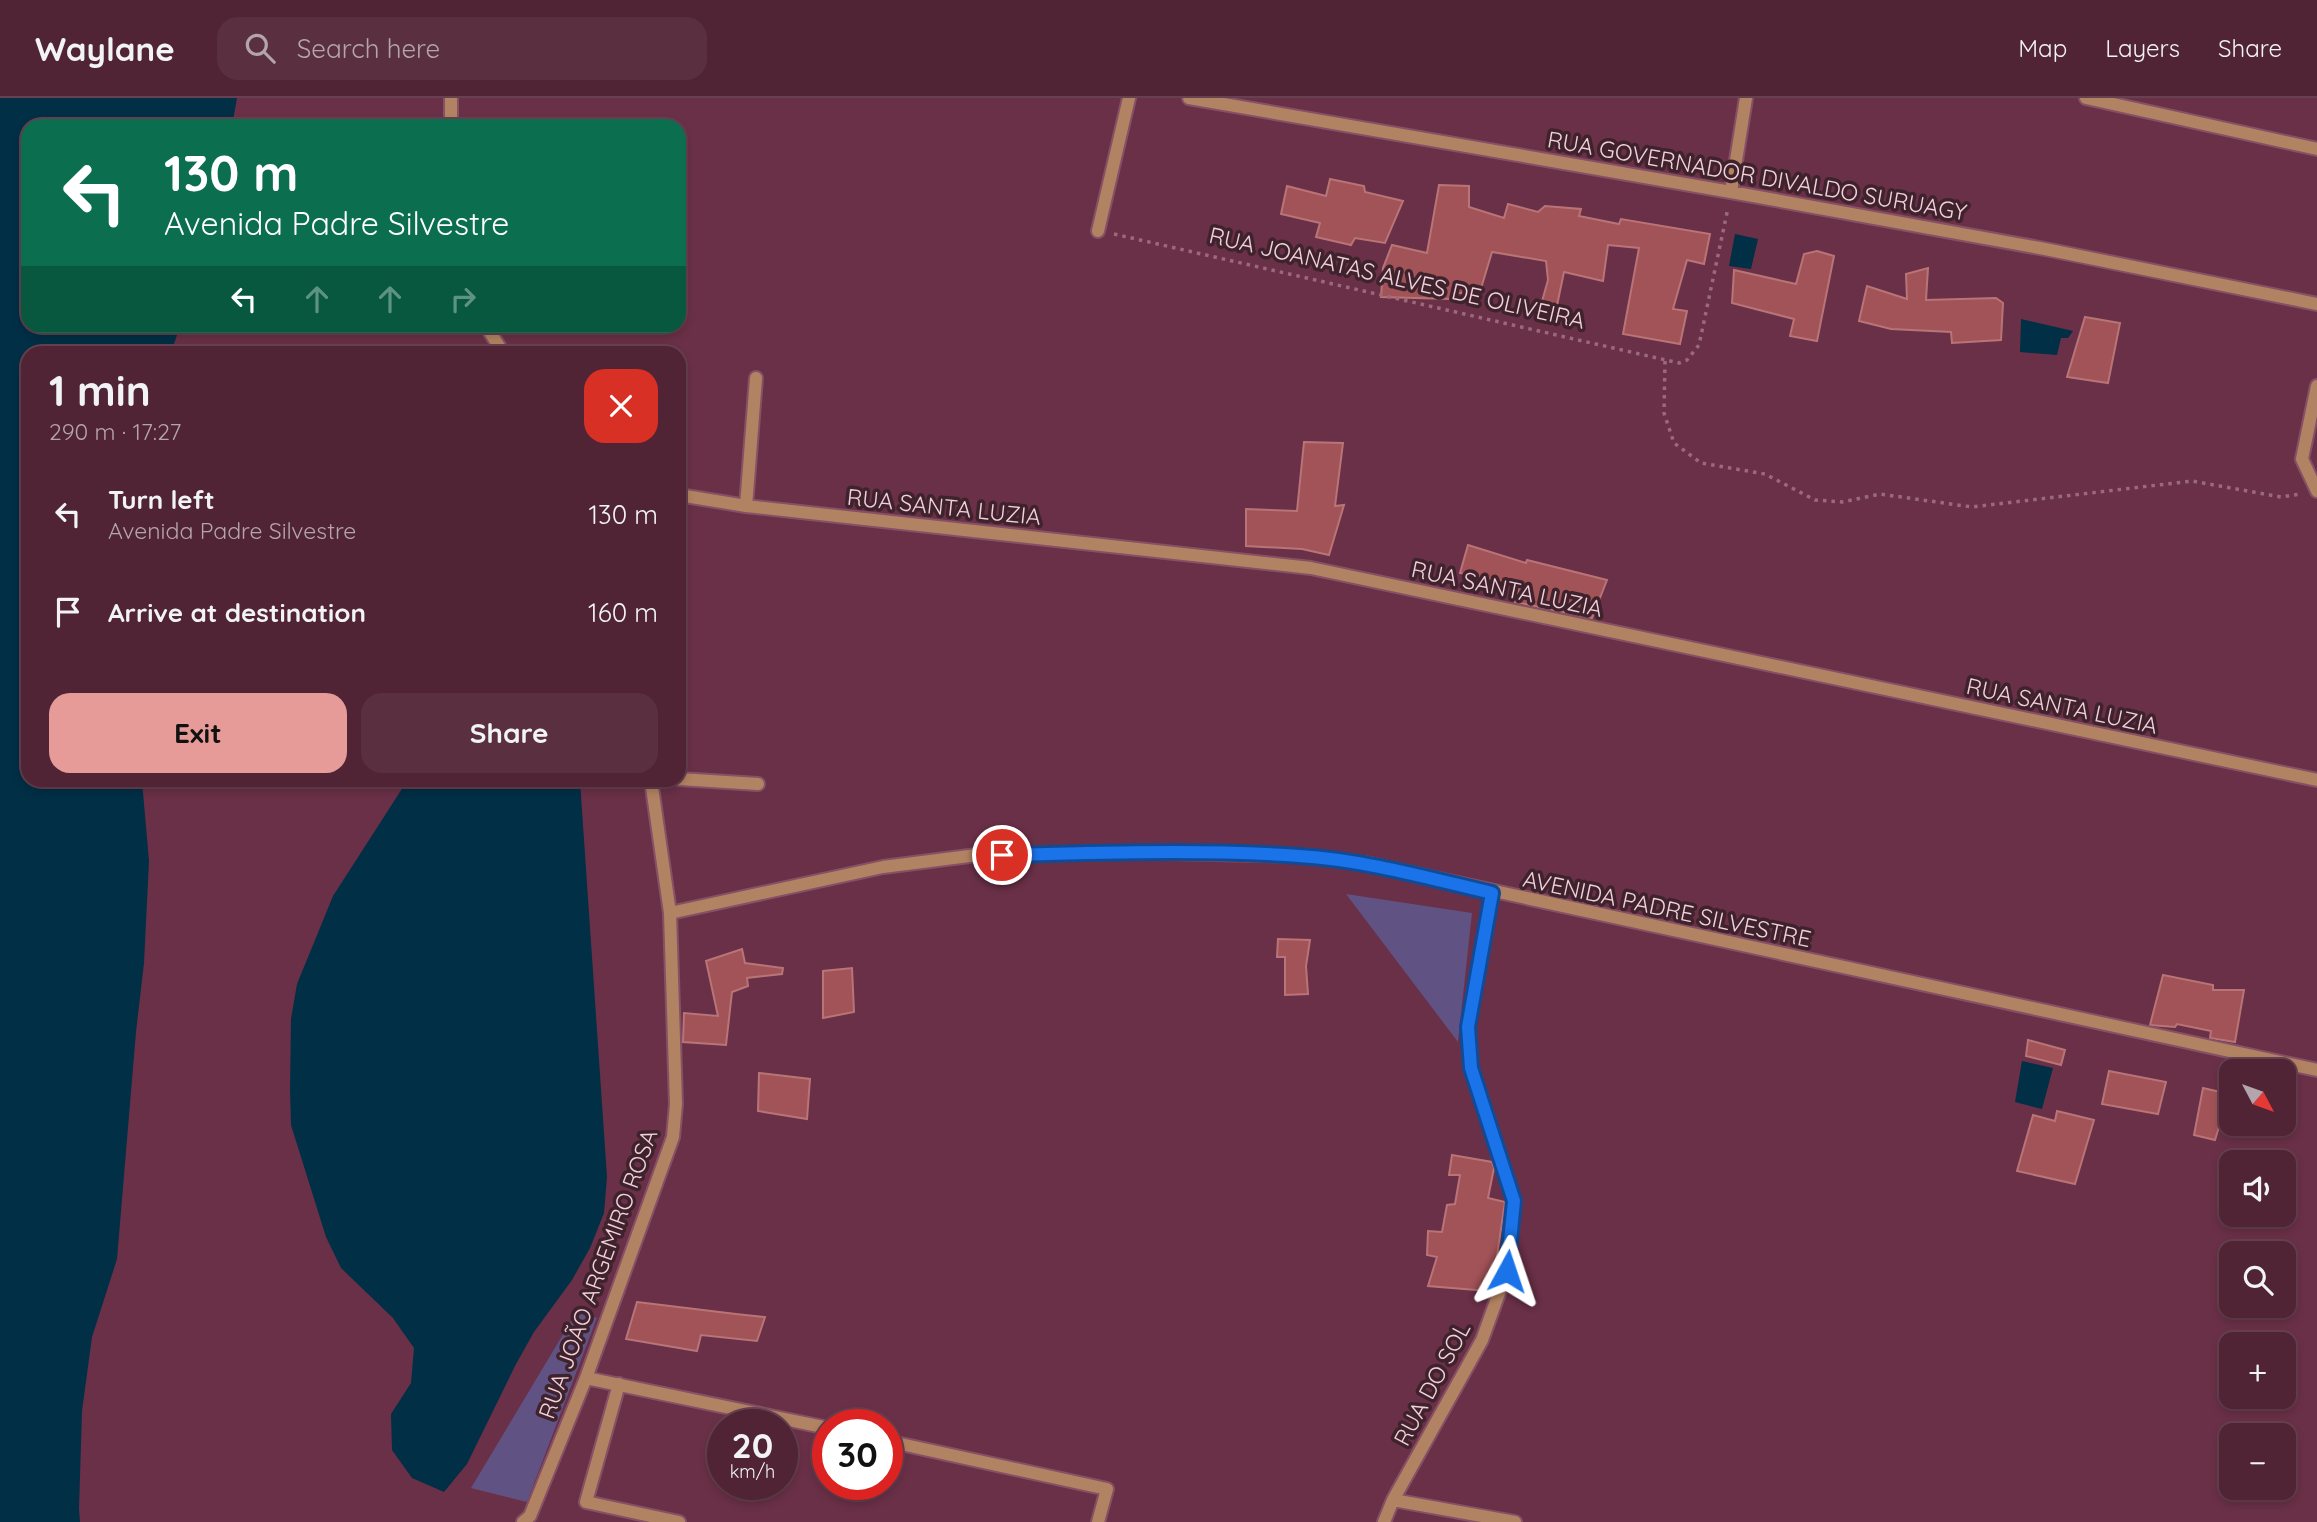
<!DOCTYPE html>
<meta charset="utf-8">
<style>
:root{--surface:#502435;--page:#5a3041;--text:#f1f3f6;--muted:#b4a4ad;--line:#674150;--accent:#e69b98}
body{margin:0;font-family:Quicksand,sans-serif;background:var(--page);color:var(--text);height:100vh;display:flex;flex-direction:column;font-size:26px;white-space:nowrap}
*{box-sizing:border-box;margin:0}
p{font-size:23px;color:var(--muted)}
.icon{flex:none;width:38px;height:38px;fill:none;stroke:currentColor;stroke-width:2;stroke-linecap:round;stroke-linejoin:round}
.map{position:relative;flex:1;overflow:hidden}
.side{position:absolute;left:21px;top:248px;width:665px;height:441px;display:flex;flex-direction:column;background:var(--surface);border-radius:21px;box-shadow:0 4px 10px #0003,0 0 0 2px var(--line)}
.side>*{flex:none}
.guide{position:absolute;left:21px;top:21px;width:665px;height:214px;border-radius:21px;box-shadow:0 4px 10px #0003,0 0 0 2px var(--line);background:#0b6e4f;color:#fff;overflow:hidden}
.needle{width:46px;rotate:131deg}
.controls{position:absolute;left:2219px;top:961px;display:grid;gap:14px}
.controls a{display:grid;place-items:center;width:77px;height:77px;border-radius:14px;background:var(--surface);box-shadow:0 4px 10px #0003,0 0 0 2px var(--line);font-size:35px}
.speed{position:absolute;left:707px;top:1311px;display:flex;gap:14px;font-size:35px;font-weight:700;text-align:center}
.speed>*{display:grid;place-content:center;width:91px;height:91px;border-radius:50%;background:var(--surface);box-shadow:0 4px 10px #0003,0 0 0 2px var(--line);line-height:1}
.speed small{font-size:18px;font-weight:400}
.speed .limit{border:10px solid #d22;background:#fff;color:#111}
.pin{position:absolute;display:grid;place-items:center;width:60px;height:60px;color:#fff;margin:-30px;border:4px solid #fff;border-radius:50%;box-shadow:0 2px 7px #0007}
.me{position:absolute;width:77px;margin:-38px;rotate:5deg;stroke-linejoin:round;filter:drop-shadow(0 0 5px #0008)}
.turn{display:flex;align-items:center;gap:24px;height:147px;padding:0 28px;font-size:32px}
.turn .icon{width:91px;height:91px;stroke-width:2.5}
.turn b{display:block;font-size:49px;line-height:60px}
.lanes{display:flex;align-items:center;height:66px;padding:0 28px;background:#0003;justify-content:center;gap:35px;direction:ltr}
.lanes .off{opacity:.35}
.round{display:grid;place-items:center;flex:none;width:74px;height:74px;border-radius:21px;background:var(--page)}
.head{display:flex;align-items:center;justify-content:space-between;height:119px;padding:0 28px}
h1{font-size:42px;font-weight:700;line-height:52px}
.primary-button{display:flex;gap:14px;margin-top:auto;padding:14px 28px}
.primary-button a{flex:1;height:80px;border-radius:21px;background:var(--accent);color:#111;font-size:28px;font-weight:700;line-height:80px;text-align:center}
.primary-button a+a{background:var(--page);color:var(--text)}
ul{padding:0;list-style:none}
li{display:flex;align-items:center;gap:21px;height:98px;padding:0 28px}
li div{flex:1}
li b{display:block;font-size:26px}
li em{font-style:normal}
header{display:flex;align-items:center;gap:42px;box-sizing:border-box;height:98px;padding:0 35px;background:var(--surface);border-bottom:2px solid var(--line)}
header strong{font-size:33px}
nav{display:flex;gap:38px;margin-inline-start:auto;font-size:24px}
.search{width:490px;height:63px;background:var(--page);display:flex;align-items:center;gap:18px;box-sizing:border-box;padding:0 24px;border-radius:21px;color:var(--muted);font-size:26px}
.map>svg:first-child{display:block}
.green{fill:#605283}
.water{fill:#012f46}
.building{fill:#a25358;stroke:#b87477;stroke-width:2}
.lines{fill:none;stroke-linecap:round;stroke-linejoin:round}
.minor-casing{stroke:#865065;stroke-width:16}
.path{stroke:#9b697c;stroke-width:3.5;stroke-dasharray:3.5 5;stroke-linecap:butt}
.minor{stroke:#b28362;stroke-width:12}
.route-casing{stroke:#114b97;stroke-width:18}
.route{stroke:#1a73e8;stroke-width:12}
.labels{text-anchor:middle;stroke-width:7;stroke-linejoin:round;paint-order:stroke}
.street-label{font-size:23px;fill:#f4d0dc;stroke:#3e232d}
</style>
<header>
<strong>Waylane</strong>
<div class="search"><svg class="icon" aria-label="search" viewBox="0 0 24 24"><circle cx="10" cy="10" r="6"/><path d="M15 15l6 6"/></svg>Search here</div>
<nav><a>Map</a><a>Layers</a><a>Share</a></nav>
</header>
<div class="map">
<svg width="2317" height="1424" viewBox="0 0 2317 1424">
<rect width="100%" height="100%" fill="#6a3047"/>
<path class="green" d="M1346,796L1472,815L1458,944Z
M577,1213L597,1220L527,1404L471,1390Z"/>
<path class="water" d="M0,0H237L232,28H28V228H180L171,255L28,256V682L142,683L149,763L144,865L136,934L117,1161L92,1239L82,1313L79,1411L80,1424H0Z
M1735,136L1758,141L1751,171L1729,168Z
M2021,221L2073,233L2068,240H2061L2057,257L2020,254Z
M407,683H580L607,1079L604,1115L590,1150L572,1182L534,1234L516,1266L467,1366L444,1394L412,1380L392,1352L391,1316L411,1285L414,1250L393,1220L341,1170L326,1139L291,1027L290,991L291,921L297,886L333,798Z
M2022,963L2053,970L2042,1011L2015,1004Z"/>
<path class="building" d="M1330,81L1364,88L1365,94L1403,103L1385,145L1355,140L1351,147L1316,139L1320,125L1281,116L1287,88L1326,98Z
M1439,87L1469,88V109L1504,120L1508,106L1538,114L1545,108L1581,111L1579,118L1619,126L1621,121L1710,136L1704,166L1687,162L1673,211L1687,213L1680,246L1623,236L1639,150L1608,147L1603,183L1564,174L1555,217L1539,214L1548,182L1546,163L1492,154L1479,197L1451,194L1450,201L1381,199L1383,170L1392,147L1427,155Z
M1817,153L1834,158L1817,243L1790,238L1794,221L1732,205L1734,172L1796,186L1804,156Z
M1928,170L1926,202L1996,200L2003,205L2001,242L1952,245L1951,234L1891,231L1859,223L1867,188L1907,201L1906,176Z
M2085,219L2120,225L2108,285L2067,279Z
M1304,344L1343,345L1335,408L1344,407L1329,457L1302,451L1246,448V411L1297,413Z
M1468,447L1526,465L1527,462L1607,482L1592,520L1515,504L1520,486L1460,475Z
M1278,841L1310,842L1306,868L1308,896L1285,897V859H1277Z
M742,851L745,865L783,870L782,876L747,880L748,888L732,894L726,947L683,944L684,915L718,918L706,863Z
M852,870L854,914L823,920V873Z
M2163,877L2213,887V892H2244L2235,944L2210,940L2211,933L2177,926L2175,929L2150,927Z
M2028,942L2065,952L2061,967L2026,958Z
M2109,973L2166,984L2158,1016L2102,1006Z
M759,975L810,981L807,1021L758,1013Z
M2203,990L2229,996L2215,1042L2194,1037Z
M2057,1013L2094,1022L2075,1086L2017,1073L2033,1017L2055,1023Z
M1452,1057L1492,1064L1494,1070L1488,1100L1505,1104L1495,1171H1498L1488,1193L1428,1188L1437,1159L1427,1157L1428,1133L1442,1134L1447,1107L1455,1106L1460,1077H1449Z
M637,1204L736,1216L765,1219L757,1243L701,1237L697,1253L626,1241Z"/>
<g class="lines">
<g class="minor-casing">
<path id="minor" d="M451,0V28
M1189,0L1731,94L2045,151L2317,206
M2086,0L2317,51
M1731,94L1746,0
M1098,133L1129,0
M486,228L504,256
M2317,288L2302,361L2317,393
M679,397L746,408L1311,470L2317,682
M746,408L756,280
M679,681L758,686
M670,815L883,769L977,757L1126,754L1300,758L1370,766L2317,972
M586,1280L828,1330
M619,1286L586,1404L679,1424
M887,1343L1107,1391L1098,1424
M1393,1402L1515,1424
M523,1424L530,1418L586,1280L673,1039L676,1006L670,815L651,682
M1384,1424L1393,1402L1482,1242L1507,1173L1514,1103L1471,970L1468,929L1492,795"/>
</g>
<path class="path" d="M1114,136L1679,265L1687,262L1699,247L1728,110
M1665,263L1664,315L1674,345L1701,365L1765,376L1815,402L1842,404L1880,396L1972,409L2192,383L2281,399L2301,396"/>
<use href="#minor" class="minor"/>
</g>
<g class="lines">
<g class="route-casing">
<path id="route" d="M1002,757C1101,755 1201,751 1299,758C1365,762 1428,780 1492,795L1468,929L1471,970L1514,1103L1507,1173"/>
</g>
<use href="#route" class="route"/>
</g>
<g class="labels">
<g class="street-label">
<text transform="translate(1757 78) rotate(10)" y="8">RUA GOVERNADOR DIVALDO SURUAGY</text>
<text transform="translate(1397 180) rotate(13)" y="8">RUA JOANATAS ALVES DE OLIVEIRA</text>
<text transform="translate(944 409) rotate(6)" y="8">RUA SANTA LUZIA</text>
<text transform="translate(1507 491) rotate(12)" y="8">RUA SANTA LUZIA</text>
<text transform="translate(2062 608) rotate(12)" y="8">RUA SANTA LUZIA</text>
<text transform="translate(1667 811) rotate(12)" y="8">AVENIDA PADRE SILVESTRE</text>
<text transform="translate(598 1176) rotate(-70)" y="8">RUA JOÃO ARGEMIRO ROSA</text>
<text transform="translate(1432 1286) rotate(-62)" y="8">RUA DO SOL</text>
</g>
</g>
</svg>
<div class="controls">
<a><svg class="needle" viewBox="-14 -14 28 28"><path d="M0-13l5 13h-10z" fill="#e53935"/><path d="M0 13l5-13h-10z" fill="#b4a4ad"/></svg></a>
<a><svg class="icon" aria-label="sound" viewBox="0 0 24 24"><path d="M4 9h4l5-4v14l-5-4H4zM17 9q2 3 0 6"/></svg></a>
<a><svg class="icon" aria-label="search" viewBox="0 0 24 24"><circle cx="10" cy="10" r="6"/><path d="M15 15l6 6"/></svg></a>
<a>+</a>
<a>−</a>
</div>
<div class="speed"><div>20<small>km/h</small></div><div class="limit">30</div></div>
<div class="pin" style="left:1002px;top:757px;background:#d93025"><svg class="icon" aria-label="arrive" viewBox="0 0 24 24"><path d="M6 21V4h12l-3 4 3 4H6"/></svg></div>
<svg class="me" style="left:1507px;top:1173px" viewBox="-20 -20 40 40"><path d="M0-17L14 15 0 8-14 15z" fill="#1a73e8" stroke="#fff" stroke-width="4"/></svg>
<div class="guide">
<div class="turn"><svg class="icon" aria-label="left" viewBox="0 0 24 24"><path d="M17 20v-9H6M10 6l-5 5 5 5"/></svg><div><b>130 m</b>Avenida Padre Silvestre</div></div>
<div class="lanes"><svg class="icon" aria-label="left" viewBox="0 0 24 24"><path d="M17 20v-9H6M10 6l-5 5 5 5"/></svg><svg class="icon off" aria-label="ahead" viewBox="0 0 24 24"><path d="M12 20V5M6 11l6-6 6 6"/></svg><svg class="icon off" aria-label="ahead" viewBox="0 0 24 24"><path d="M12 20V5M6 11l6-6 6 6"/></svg><svg class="icon off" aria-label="right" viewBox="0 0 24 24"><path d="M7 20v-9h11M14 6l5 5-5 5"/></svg></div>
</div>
<section class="side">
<div class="head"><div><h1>1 min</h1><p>290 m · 17:27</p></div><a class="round" style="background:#d93025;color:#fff"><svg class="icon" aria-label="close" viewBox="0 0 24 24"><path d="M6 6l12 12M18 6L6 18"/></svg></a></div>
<ul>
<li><svg class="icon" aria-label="left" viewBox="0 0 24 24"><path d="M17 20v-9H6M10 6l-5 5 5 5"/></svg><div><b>Turn left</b><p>Avenida Padre Silvestre</p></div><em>130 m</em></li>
<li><svg class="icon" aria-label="arrive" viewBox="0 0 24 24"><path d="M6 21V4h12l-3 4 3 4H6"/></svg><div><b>Arrive at destination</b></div><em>160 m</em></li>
</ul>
<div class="primary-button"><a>Exit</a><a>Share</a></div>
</section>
</div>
